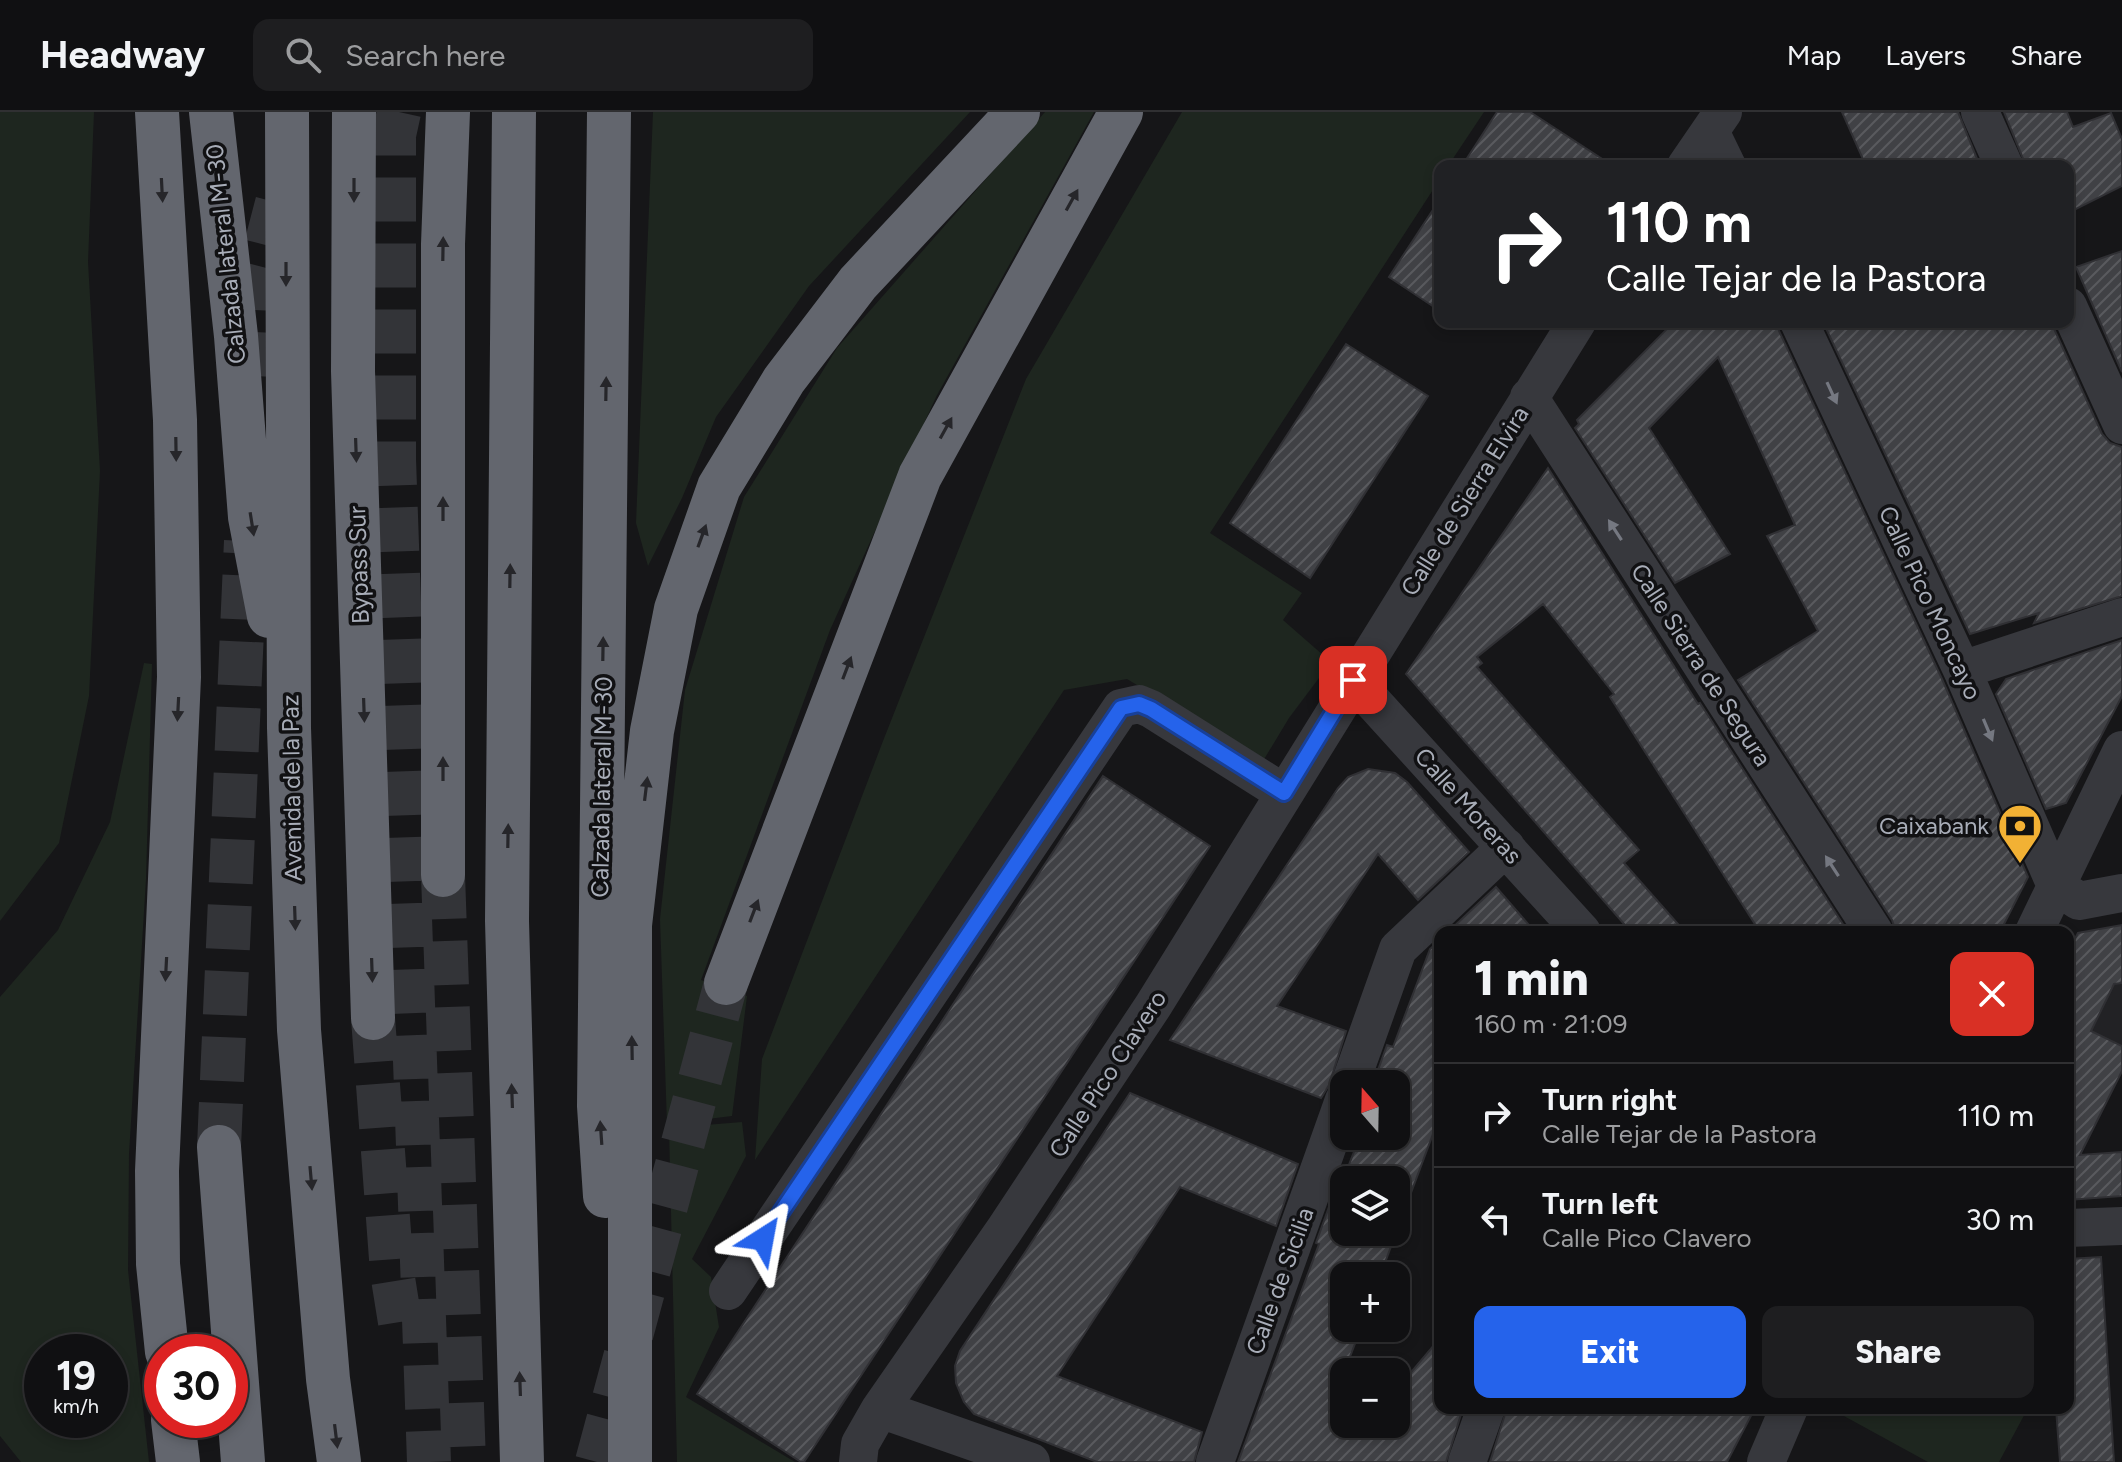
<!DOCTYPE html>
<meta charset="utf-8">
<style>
:root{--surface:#101012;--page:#1e1e20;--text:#f1f3f6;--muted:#9c9d9f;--line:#303032;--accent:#2563eb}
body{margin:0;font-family:Figtree,sans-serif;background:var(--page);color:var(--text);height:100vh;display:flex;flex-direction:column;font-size:30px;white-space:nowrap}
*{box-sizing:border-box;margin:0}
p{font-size:26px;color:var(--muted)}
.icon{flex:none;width:44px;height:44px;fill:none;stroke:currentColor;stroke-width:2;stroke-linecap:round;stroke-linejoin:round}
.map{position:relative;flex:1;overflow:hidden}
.details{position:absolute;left:1434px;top:814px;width:640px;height:488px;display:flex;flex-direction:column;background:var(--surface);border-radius:16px;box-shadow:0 4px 12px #0003,0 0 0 2px var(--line)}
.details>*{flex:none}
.banner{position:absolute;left:1434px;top:48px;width:640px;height:168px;border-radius:16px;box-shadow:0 4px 12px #0003,0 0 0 2px var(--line);background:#202124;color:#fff;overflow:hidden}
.needle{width:52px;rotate:340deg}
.fabs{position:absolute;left:1330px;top:958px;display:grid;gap:16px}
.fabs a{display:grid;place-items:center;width:80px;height:80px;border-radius:16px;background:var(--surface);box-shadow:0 4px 12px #0003,0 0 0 2px var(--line);font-size:40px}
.speed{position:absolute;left:24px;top:1222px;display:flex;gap:16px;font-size:40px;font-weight:700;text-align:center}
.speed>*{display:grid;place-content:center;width:104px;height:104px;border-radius:50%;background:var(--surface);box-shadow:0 4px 12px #0003,0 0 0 2px var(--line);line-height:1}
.speed small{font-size:20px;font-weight:400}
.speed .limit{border:12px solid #d22;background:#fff;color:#111}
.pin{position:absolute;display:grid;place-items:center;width:68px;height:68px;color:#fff;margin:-34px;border-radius:16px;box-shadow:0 4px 12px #0006}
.me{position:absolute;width:88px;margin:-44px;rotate:34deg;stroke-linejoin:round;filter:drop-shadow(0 0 6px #0008)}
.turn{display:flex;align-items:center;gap:28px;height:168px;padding:0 40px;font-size:36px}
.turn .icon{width:104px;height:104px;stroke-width:2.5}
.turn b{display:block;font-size:56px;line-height:68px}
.round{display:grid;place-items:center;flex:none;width:84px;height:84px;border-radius:16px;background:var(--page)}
.summary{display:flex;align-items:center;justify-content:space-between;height:136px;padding:0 40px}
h1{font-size:48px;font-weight:800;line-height:60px}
.button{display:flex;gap:16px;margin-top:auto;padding:16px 40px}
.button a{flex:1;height:92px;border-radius:16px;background:var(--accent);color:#fff;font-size:32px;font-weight:800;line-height:92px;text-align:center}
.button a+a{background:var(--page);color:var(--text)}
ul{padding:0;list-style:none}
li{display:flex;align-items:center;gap:24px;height:104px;padding:0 40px;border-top:2px solid var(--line)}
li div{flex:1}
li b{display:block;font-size:30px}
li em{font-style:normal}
header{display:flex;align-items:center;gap:48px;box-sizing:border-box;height:112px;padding:0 40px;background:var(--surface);border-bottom:2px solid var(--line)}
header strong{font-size:38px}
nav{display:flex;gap:44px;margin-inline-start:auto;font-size:28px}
.search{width:560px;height:72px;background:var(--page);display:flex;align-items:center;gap:20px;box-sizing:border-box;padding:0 28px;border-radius:16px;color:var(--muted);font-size:30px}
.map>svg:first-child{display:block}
.built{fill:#222225}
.green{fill:#1e261f;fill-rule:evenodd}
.building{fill:url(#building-hatch);stroke:#303034;stroke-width:2;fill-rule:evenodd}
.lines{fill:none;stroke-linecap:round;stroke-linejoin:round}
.highway-tunnel{stroke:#333438;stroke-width:44;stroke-dasharray:44 22;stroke-linecap:butt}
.street{stroke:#37383d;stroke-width:38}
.highway{stroke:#63666e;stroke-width:44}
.oneway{fill:#26262a}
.oneway2{fill:#757881}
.route-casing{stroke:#184099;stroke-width:20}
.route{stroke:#2563eb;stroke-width:14}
.labels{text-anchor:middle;stroke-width:7;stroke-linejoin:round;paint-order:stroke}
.street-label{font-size:24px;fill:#a8adb8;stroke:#111113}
.poi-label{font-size:24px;fill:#a8adb8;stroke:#111113;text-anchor:end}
</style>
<header>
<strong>Headway</strong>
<div class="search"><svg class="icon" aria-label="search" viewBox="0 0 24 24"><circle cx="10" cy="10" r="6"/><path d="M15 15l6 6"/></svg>Search here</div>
<nav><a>Map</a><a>Layers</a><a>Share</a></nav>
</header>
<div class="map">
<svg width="2122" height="1350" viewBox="0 0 2122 1350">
<defs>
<pattern id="building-hatch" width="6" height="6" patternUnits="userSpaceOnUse" patternTransform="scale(2)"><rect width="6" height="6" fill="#404145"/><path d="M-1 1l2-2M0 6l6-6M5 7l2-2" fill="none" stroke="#595a5e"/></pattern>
</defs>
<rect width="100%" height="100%" fill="#161618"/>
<path class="built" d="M2122,813V934L2068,907V840L2078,821Z"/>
<path class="green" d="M0,0H94L88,150L100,359L89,584L59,731L0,809Z
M653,0H970L809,174L716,305L682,386L648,454L636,411Z
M1045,0H1094L936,285L830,518L701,868L747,884L732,1004L667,1012L660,807L685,578L744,385L837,236Z
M1182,0H1484L1448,54H1440V67L1210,421L1302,481L1283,508L1331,550L1289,606L1263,649L1127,567L1064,578L755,1048L762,947L883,629L1026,267Z
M144,551L152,552L146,767L129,1042L128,1158L149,1350H21L0,1324V885L58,818L110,710ZM110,1240V1308H42V1240Z
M742,1010L746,1044L692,1147L711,1165L719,1215L686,1285L795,1350H677L669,1016Z
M1834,1296H2028L1999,1350H1928L1833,1298Z"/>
<path class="building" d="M1497,0H1530L1613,54H1462Z
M1842,0H1958L1980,54H1866Z
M2004,0H2067L2073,15L2111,1L2122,27V74L2068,101V54H2026Z
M1440,87V199L1389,165Z
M2122,139V260L2076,155Z
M1674,210H1777L1779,219L1942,567L2028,765L2000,820H1896L1892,808L1738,568L1818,519L1767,424L1795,413L1718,245L1649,316L1730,442L1675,471L1575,316L1579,312L1577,308Z
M1823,210H2051L2102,322L2110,331L2122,335V484L2034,511L2039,501L1970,522Z
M1346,232L1428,284L1310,466L1230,411Z
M1548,356L1698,592L1700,591L1848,820H1760L1610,585L1614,582L1543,492L1477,545L1482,551L1477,555L1639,738L1624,751L1685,820H1631L1406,562Z
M2122,528V584L2066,691L2046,697L1996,582L2006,567Z
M1368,657L1395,661L1407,670L1469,740L1418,788L1378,742L1277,894L1346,919L1329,973L1321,986L1170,928L1338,676L1348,665Z
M1103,664L1210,734L804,1350H801L697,1282Z
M1496,775L1535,820H1448Z
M2122,813V871L2114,872L2091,919L2122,934V959L2080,1043L2122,1040V1084L2068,1088V840L2078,821Z
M1440,828V1003L1380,1164H1344V1216H1361L1338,1276L1344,1277V1312H1396V1278L1440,1226V1296H1463L1446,1350H1238L1319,1132L1316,1131L1338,1070L1342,1071L1360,1024H1396V972H1373L1387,933L1393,935L1430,837ZM1344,1068H1396V1120H1344Z
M1130,981L1298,1052L1276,1114L1180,1075L1057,1264L1202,1320L1194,1350H1097L974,1302L964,1290L956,1271L955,1254L960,1239Z
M2101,1145L2114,1350H2060L2056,1296H2068V1275L2071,1274L2068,1147Z
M1507,1296H1755L1727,1350H1490Z"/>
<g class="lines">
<path class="highway-tunnel" d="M399,0L394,23V347L429,1350
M253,264L257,168L280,80
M443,763L464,1350
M373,906L392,1160L400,1210
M219,1035L246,429
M597,1350L726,871"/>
<path class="street" d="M1980,0L2004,54
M1710,19L1727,54
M1686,54L1723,0
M2068,194L2122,313
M1799,210L1962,558L2056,774L2079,789L2122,781
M1529,285L1874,820
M1962,558L2122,505
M1353,568L1582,820
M2034,820L2122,638
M1350,972L1398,837L1506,735
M2068,1116L2122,1114
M728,1179L1121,596L1139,592L1151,597L1284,681
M880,1297L1031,1350
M858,1350L860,1332L880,1297L1005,1117L1153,894L1577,210
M1215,1350L1344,988
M1467,1350L1486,1296
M1766,1350L1789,1296"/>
<path class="highway" d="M157,0L175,308L179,565L157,1059L158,1152L167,1240
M211,0L236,224L250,405L269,504
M287,0L289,616L299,918L328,1267L339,1350
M354,0L353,259L373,906
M514,0L507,809L522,1350
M443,763V132L448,0
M726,871L920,364L1121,0
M219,1035L243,1350
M605,1084L599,994L609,0
M173,1308L178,1350
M630,1350V813L652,619L676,497L719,375L784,268L858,171L1018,0"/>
</g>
<defs><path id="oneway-solid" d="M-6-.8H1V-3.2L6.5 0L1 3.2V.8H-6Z" transform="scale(2)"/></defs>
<g class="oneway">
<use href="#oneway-solid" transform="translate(162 78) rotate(87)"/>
<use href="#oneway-solid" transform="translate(354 78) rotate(90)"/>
<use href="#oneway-solid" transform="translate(1072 88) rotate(-61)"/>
<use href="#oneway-solid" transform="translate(443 137) rotate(-89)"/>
<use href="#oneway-solid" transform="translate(286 162) rotate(90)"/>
<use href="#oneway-solid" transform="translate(606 277) rotate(-89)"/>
<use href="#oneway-solid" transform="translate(946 316) rotate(-61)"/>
<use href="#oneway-solid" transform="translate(176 337) rotate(89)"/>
<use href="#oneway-solid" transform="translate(356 338) rotate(88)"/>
<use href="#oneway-solid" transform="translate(443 397) rotate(-90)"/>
<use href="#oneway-solid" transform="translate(252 412) rotate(81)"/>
<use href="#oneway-solid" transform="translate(702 424) rotate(-70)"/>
<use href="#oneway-solid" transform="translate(510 464) rotate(-89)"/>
<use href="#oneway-solid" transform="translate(603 537) rotate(-89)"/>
<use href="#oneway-solid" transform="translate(847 556) rotate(-69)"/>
<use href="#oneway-solid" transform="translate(178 597) rotate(93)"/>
<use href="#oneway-solid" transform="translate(364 598) rotate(88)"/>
<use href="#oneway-solid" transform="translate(443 657) rotate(-90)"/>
<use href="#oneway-solid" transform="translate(646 677) rotate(-83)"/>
<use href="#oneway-solid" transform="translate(508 724) rotate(-89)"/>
<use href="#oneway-solid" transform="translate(754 799) rotate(-69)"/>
<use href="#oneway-solid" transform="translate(295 806) rotate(88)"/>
<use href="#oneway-solid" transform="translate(166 857) rotate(93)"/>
<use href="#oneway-solid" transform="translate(372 858) rotate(88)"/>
<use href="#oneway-solid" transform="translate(632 936) rotate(-91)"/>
<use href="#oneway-solid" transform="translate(512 984) rotate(-92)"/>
<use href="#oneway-solid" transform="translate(601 1021) rotate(-94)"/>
<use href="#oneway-solid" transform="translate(311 1066) rotate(85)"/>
<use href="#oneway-solid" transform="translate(520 1272) rotate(-92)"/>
<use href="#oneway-solid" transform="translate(336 1324) rotate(83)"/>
</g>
<g class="oneway2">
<use href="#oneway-solid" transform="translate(1832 281) rotate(65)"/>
<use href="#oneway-solid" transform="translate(1615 418) rotate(-123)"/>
<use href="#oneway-solid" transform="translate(1988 618) rotate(67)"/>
<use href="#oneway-solid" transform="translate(1832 754) rotate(-123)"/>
</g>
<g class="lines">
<g class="route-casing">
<path id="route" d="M763,1127L1121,596L1139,592L1151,597L1284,681L1353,568"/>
</g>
<use href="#route" class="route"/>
</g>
<defs>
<g id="bank-pin" transform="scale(2.3)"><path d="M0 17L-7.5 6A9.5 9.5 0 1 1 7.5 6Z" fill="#f2b134" stroke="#111113"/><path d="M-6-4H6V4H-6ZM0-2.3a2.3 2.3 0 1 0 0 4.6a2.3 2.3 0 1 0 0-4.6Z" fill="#111"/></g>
</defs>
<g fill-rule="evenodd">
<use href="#bank-pin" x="2020" y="714"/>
</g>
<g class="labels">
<g class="street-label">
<text transform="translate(226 142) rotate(-96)" y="8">Calzada lateral M-30</text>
<text transform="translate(1465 389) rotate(-58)" y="8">Calle de Sierra Elvira</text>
<text transform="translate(359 453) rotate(-92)" y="8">Bypass Sur</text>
<text transform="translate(1930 491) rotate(65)" y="8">Calle Pico Moncayo</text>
<text transform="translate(1701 553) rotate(57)" y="8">Calle Sierra de Segura</text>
<text transform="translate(602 675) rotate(-89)" y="8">Calzada lateral M-30</text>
<text transform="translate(292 676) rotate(-91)" y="8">Avenida de la Paz</text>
<text transform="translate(1468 694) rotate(48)" y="8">Calle Moreras</text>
<text transform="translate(1108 962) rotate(-57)" y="8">Calle Pico Clavero</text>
<text transform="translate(1280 1169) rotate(-70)" y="8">Calle de Sicilia</text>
</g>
<g class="poi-label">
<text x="1989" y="722">Caixabank</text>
</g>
</g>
</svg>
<div class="fabs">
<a><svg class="needle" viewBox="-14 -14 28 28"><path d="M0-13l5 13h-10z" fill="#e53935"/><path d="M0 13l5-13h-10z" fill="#9c9d9f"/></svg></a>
<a><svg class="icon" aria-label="layers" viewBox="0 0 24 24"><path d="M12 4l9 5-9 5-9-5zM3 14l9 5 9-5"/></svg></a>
<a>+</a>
<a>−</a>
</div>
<div class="speed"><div>19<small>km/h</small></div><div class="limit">30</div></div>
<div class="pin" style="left:1353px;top:568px;background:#d93025"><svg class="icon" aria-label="arrive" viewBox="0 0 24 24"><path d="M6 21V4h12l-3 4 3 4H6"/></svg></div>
<svg class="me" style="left:763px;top:1127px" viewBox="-20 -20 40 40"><path d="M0-17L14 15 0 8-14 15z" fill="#2563eb" stroke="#fff" stroke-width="4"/></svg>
<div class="banner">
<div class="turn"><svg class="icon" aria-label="right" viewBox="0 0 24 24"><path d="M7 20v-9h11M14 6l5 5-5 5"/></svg><div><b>110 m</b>Calle Tejar de la Pastora</div></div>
</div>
<section class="details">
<div class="summary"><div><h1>1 min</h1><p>160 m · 21:09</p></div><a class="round" style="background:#d93025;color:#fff"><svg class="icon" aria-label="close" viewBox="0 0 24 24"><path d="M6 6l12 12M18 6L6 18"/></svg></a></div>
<ul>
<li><svg class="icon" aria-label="right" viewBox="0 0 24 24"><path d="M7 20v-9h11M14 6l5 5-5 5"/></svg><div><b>Turn right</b><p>Calle Tejar de la Pastora</p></div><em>110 m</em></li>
<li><svg class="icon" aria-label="left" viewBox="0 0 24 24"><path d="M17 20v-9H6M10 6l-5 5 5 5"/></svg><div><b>Turn left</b><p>Calle Pico Clavero</p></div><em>30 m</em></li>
</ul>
<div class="button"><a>Exit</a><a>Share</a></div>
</section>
</div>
